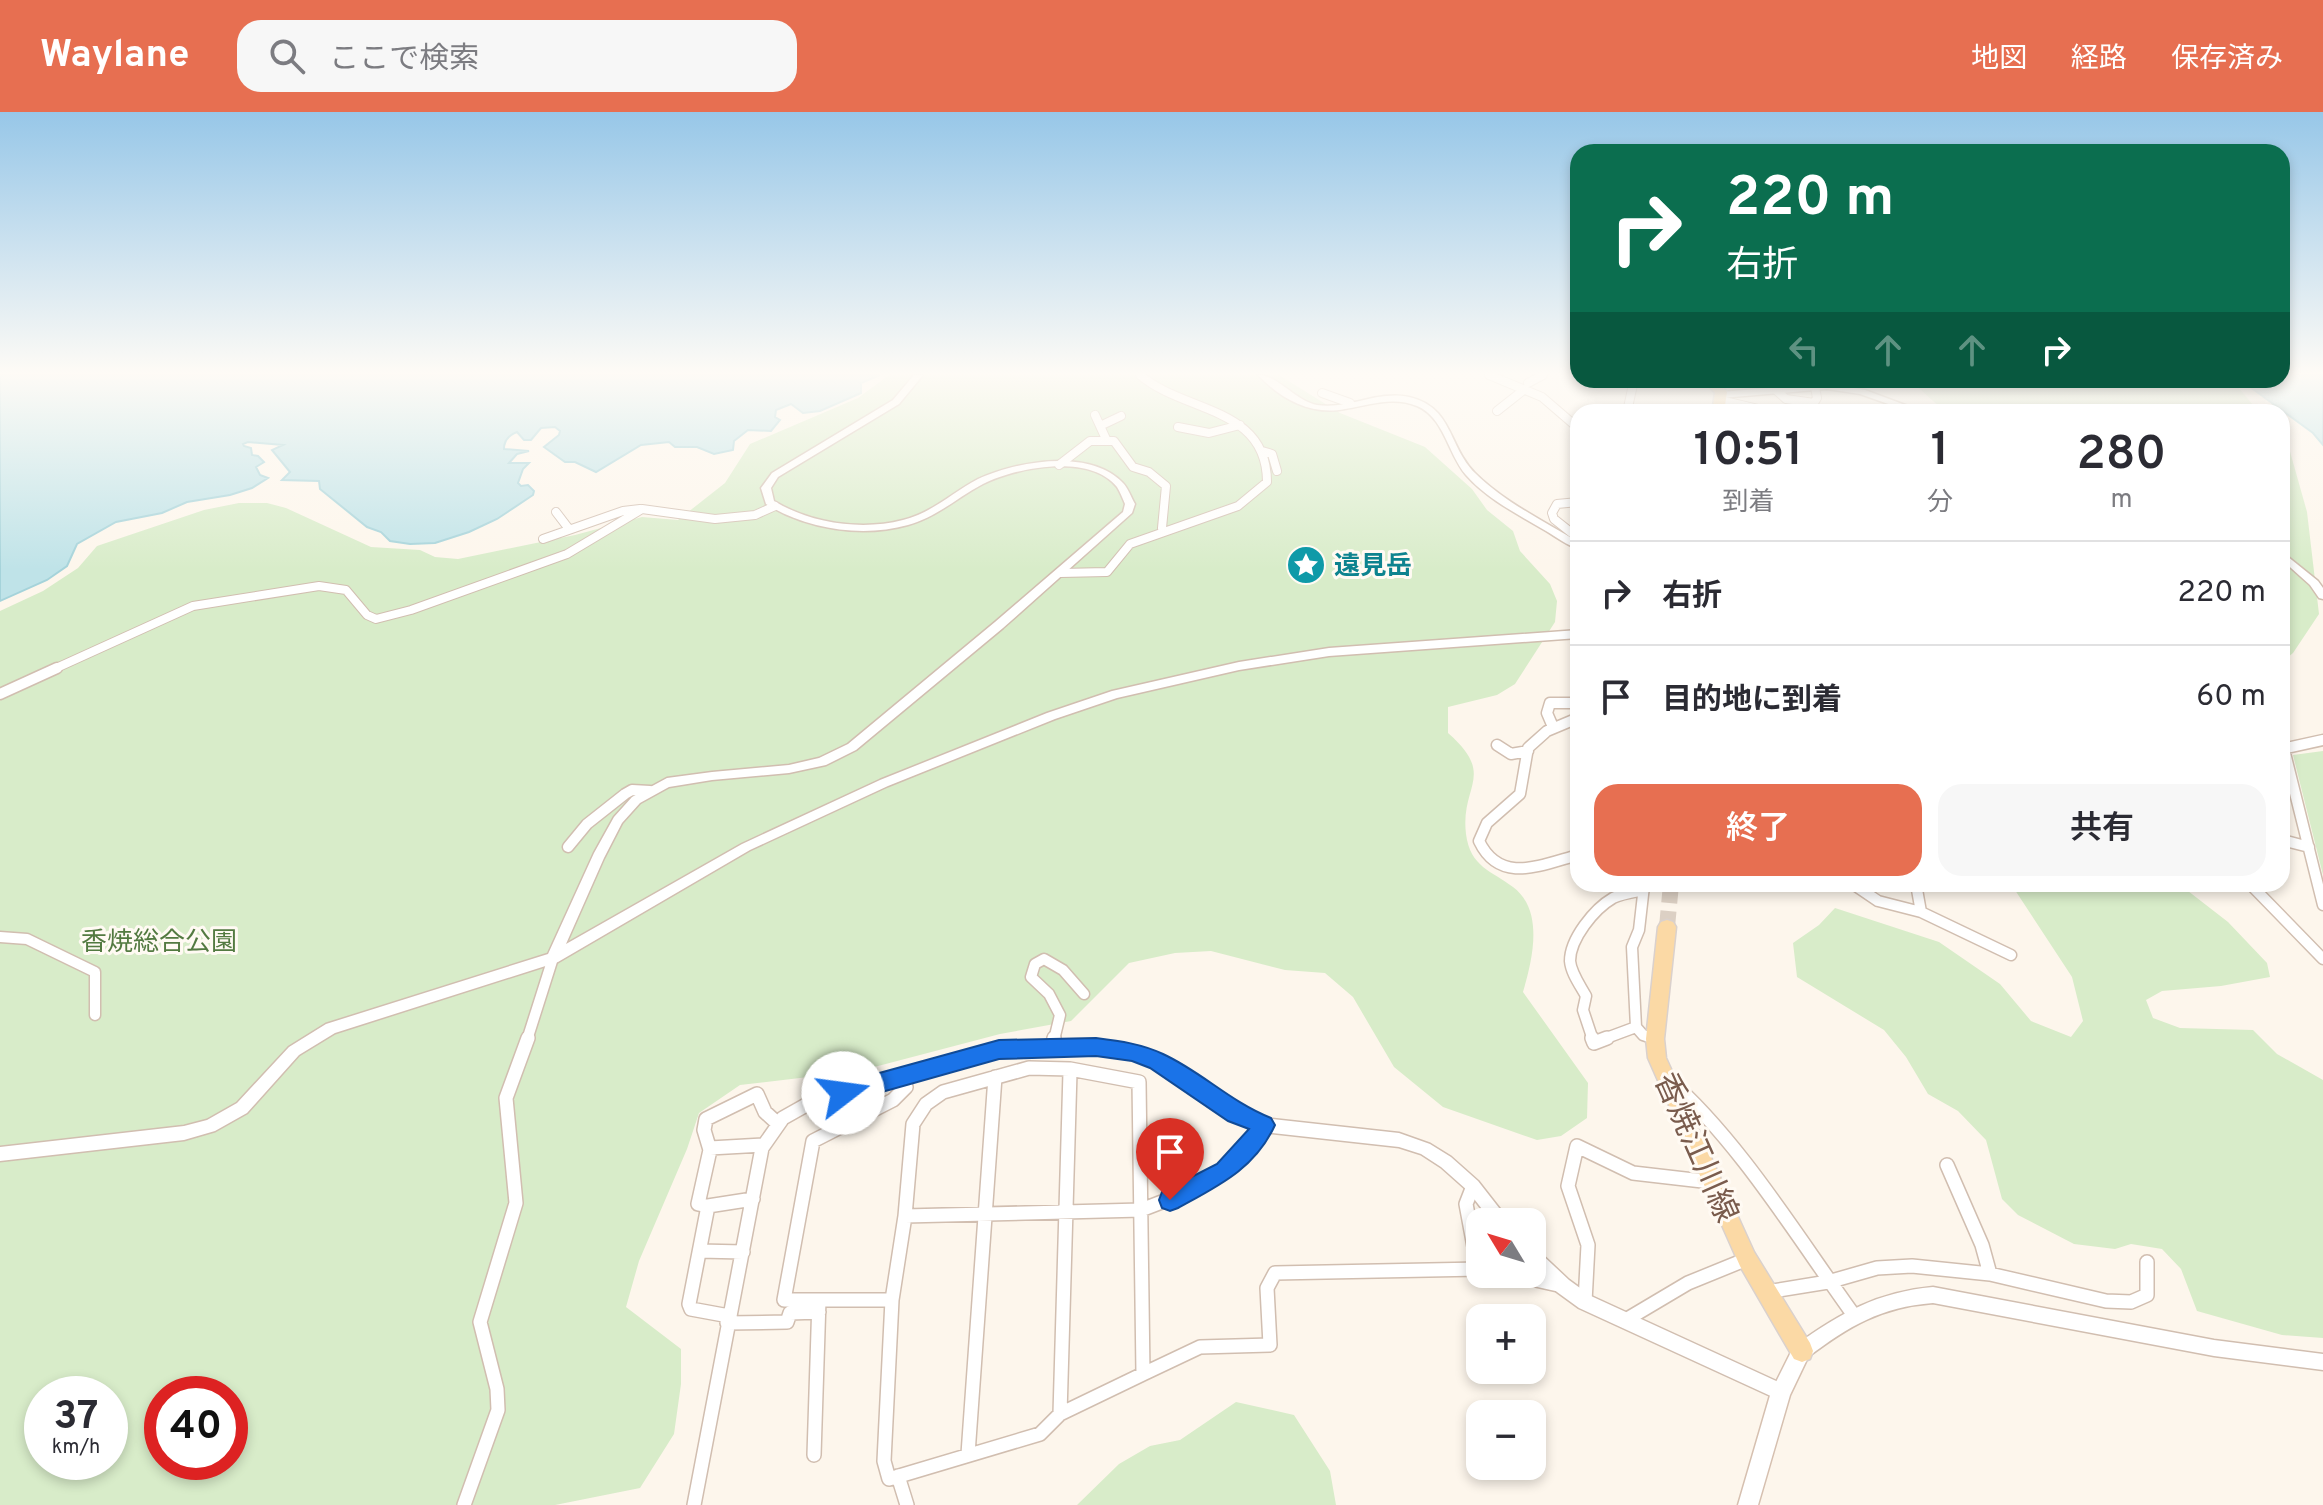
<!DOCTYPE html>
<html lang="ja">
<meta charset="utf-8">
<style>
:root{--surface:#fff;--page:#f7f7f7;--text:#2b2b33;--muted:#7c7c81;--line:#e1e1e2;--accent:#e76f51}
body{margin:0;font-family:Overpass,"Noto Sans JP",sans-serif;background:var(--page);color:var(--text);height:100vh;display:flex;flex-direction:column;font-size:30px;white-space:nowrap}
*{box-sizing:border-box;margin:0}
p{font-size:26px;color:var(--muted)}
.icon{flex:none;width:44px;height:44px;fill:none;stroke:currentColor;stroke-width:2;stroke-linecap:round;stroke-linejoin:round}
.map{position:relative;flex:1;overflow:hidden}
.panel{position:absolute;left:1570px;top:292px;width:720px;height:488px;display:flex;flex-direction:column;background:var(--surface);border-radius:24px;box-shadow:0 4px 12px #0003}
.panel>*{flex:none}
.guide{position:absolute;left:1570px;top:32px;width:720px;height:244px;border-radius:24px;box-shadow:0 4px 12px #0003;background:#0b6e4f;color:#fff;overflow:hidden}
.needle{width:52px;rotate:308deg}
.buttons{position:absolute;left:1466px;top:1096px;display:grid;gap:16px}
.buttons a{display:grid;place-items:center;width:80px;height:80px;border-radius:16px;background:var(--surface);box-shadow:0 4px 12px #0003;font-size:40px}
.speed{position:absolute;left:24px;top:1264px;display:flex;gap:16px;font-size:40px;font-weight:700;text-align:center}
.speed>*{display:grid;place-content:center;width:104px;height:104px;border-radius:50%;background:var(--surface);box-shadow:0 4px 12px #0003;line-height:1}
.speed small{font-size:20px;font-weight:400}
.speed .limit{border:12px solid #d22;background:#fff;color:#111}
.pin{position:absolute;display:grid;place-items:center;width:68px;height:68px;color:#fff;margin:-82px -34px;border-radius:50% 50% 50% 0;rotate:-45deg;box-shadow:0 0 8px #0007}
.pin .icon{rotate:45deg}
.me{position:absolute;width:88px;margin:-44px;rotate:75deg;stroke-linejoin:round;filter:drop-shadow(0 0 6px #0008)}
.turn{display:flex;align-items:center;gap:28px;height:168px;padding:0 24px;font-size:36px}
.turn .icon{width:104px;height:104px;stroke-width:2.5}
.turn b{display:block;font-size:56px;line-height:68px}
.lanes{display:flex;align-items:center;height:76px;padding:0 24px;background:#0003;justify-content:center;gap:40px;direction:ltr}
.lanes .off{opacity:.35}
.eta{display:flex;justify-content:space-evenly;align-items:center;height:136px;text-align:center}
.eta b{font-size:48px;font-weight:600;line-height:56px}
.action{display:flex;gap:16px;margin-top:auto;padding:16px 24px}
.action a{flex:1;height:92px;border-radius:24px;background:var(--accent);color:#fff;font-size:32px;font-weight:600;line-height:92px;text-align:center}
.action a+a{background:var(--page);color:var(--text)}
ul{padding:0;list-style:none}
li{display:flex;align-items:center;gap:24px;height:104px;padding:0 24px;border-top:2px solid var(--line)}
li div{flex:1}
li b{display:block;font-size:30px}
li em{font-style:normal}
header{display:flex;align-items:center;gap:48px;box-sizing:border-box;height:112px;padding:0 40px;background:var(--accent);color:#fff}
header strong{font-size:38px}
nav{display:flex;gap:44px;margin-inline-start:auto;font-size:28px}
.search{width:560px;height:72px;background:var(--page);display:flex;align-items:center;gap:20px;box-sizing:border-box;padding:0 28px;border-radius:24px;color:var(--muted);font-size:30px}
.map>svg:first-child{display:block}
.green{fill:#d8ecc9;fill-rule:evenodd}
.water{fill:#bfe3e8;stroke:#a5d3da;stroke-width:2}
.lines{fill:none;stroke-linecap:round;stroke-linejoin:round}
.primary-tunnel{stroke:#dcd0c4;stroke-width:16;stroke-dasharray:16 8;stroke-linecap:butt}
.minor-far2-casing{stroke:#d1beb0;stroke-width:10}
.minor-far1-casing{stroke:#d1beb0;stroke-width:13}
.minor-casing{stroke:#d1beb0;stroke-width:16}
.tertiary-casing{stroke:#d1beb0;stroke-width:3}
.secondary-casing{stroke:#d6c0b0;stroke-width:3}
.primary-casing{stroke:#dad1cd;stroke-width:3}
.minor-far2{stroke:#fff;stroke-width:8}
.minor-far1{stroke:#fff;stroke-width:10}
.minor{stroke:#fff;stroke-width:13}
.tertiary{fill:#fff;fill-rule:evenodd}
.secondary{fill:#fff;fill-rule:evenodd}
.primary{fill:#fbd9a5;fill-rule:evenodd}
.route{fill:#1a73e8;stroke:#114b97;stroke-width:2}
.labels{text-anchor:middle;stroke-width:6;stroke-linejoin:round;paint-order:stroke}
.culture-label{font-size:26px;font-weight:bold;fill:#0d838f;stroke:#fffaf3;text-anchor:start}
.park-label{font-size:26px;fill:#537a41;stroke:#fffaf3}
.near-street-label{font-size:32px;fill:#7a5c4d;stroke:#fffaf3}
</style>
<header>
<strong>Waylane</strong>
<div class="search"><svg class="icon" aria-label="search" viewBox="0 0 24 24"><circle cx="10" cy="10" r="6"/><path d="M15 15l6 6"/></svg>ここで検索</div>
<nav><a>地図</a><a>経路</a><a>保存済み</a></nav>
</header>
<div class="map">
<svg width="2323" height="1393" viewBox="0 0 2323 1393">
<rect width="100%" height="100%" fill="#fdf6ec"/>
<path class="green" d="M889,263H1279L1340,301L1425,335L1472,377L1487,398L1513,419L1520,439L1550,472L1557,489L1555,510L1515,572L1497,583L1448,595V621C1497,664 1460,673 1466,722C1470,755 1492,759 1513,775C1545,799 1532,849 1523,880L1588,971L1587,1006L1561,1024L1537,1028L1443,995L1394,955L1353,885L1325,861L1285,858L1211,839L1175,841L1129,851L1071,909L1000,922L859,959L740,973L699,1001L687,1037L639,1149L626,1195L681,1237V1272L674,1322L640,1376L555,1393H0V499L43,479L78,456L97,434L204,398L239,391H267L286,396L371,435L420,438L435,445L458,447L575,423L642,405L678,408L725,371L750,332L858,286ZM42,1282H110V1350H42ZM162,1282H230V1350H162Z
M1910,268H2080L2100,271L2107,268H2232L2259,300H1940L1943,298Z
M2282,328L2289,336L2307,400L2319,502L2293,541L2282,550Z
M2323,639V763L2293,643Z
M2011,772H2179L2228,810L2267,851L2270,865L2221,874L2162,879L2146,888L2153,906L2180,916L2253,918L2277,942L2323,968V1226L2282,1223L2197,1199L2181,1157L2162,1137L2131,1132L2115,1137L2074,1132L2018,1103L2002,1087L1986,1028L1958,999L1928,982L1906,945L1884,918L1797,865L1793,831L1819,813L1835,796L1939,830L2000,872L2031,909L2071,925L2083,909L2072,865Z
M1236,1290L1294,1303L1330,1359L1336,1393H1077L1119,1352L1150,1334L1180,1328Z"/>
<path class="water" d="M0,263H880L861,271V281L820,299L803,301L791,292L776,298L775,305L780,308L771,319L748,318L734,329L733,338L714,342L697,335H675L669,330L641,333L596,360L575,350H565L544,335L559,323L560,319L555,315L541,316L531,328H524L517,320C509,323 504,329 504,337L529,339L517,342L509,351H529L523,357L518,371L521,374L528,373L534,379L533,383L497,407L469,420L435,431L410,432L390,429L381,420L367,415L320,377L319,369L282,368L290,360L272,338L283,333L248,330L243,332L244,334L251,336L252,343L258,344L264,350L256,355L260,363L268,366L252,376L230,383L187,390L162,401L116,410L77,432L67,454L47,468L0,489Z
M2282,263H2323V333L2313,321L2242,269L2282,268Z"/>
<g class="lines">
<path class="primary-tunnel" d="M1667,815L1671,772"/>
<g class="minor-far2-casing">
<path id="minor-far2" d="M1489,263L1542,285L1578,316
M1528,271L1543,263
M1776,278L1786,287L1814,291L1817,286L1815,275
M1322,281L1350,291
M1720,288L1771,300
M1497,299L1525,277
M1627,300L1634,268
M1095,303L1106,327
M1100,314L1121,304
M1178,315L1209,321L1240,313
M1262,339L1272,342L1277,359
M1059,353L1090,329H1114L1133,355L1149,360L1166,374L1162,416
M1578,390L1557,392L1552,401L1554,407L1578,426
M556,400L569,417
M543,427L623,399L640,397
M1060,461L1107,460L1130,432L1238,394L1267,370C1267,294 1184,301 1140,263
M52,558L193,494L319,474L346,478L367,503L376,507L411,498L567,442L642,397L715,407L755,403L775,394"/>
</g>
<g class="minor-far1-casing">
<path id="minor-far1" d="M0,582L57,556
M1578,606L1547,619L1528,636L1520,682L1487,711L1479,729C1500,773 1541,753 1578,743
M1553,615L1547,601L1550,591H1578
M1497,633L1511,642L1528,639
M2282,637L2323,628
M2284,637L2323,793
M2282,728L2309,735
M568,735L587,712L625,682L632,678L650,679
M1853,772L1878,789L1921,800L2011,843
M1916,772L1921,800
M2250,772L2323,847
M1644,774L1639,818L1632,835L1636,915L1643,923L1655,927
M0,825L27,827L95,860V903
M527,928L553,846
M1054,928L1060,903L1049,882L1031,865L1035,852L1044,847L1063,858L1084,882
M1593,928L1583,898L1586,884C1580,873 1571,861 1570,849C1570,827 1594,797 1613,786C1621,782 1634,780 1644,778
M1601,928L1636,915"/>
</g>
<g class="minor-casing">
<path id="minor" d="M1592,926L1594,931L1607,926
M1052,936L1054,926
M1029,956L1070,957L1139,970L1143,1262L1060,1302L1040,1322L889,1367L884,1349L892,1188L905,1104L913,1012L926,992L943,980Z
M1667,966C1738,1027 1798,1126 1853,1202
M710,1036L763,1033
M1947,1053L1982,1133L1990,1162
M1473,1074L1466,1092L1478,1156
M708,1094L698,1092L710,1038L704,1018L706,1007L757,982L765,1000L777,1011
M905,1104L1141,1098L1198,1076L1225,1059L1251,1034L1264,1013
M700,1139L743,1140
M1509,1162L1558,1173
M1767,1180L1828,1170L1877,1156L1912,1154L1990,1162L2106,1189L2131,1190L2147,1183V1150
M892,1188H784L813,1029L893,988L906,975L903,965
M1585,1190L1588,1133L1568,1074L1577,1034L1633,1061L1711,1070
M729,1204L691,1197L689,1192L708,1094L753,1087
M1624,1209L1688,1171L1747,1147
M727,1211L787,1210L790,1201L819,1200
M1143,1262L1200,1235L1270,1233L1267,1176L1275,1161L1480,1157
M1060,1302L1070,960
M968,1342L995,965
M814,1343L819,1188
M898,1364L907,1393
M464,1393L498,1298L497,1277L480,1210L516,1091L506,986L528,926
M694,1393L762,1036L783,1006L815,988"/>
</g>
<g class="tertiary-casing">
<path id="tertiary" d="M914,263H923L899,292L778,365L771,376L774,389C810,411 861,419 903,408C932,401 953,380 978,367C1017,349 1090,336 1123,371C1128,376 1131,385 1135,392L1132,401L1003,516L856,638L826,653L789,661L712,668L669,675L640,691L622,711L604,746L566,832L742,732L880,668L1047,601L1112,579L1239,550L1329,536L1578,518V526L1329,544L1239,558L1117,586L1055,607L888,674L750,738L558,850L335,921L299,943L247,1001L215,1019L184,1028L0,1049V1035L184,1014L207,1008L237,991L289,935L326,912L548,842L594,741L614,705L632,685L667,666L712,660L789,653L819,646L848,632L995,510L1123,400L1125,392C1123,387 1120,380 1117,375C1090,341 1017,355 983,372C958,385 937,405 908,413C862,426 806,417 766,392L761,376L772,361L893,288Z
M1258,263C1278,263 1295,289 1317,293C1348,298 1377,278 1409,285C1453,295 1448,334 1475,361C1504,390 1544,409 1578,430V437C1567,433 1556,425 1546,419C1519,403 1487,387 1466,363C1448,342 1444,305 1417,294C1393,284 1370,293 1345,297C1311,304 1281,287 1258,263Z
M1827,271L1865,278L1924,300H1911L1860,282L1827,277L1721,286L1717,283L1721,280Z
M2282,440L2318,469L2323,476V487L2319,486L2310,473L2282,448Z
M1096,929L1132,934L1163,945L1240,997L1264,1006L1399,1021L1430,1032L1451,1045L1478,1069L1510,1110H1492L1468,1079L1441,1055L1421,1042L1399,1035L1264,1020L1230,1007L1153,954L1132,946L1096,941L999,943L815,995L810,993L808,988L810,983L815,981L999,931Z
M1532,1135L1537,1138L1569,1168L1591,1184L1787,1274L1789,1280L1787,1286L1781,1288L1775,1286L1579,1196L1557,1180L1532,1154Z
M1933,1175L2214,1228L2323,1242V1258L2214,1244L1933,1191C1881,1195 1849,1214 1808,1245L1802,1247L1796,1245L1794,1239L1796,1233C1840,1201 1878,1180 1933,1175Z"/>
</g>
<g class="secondary-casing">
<path id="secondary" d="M1802,1230L1809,1232L1811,1239L1790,1283L1758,1393H1738L1771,1280L1795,1232Z"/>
</g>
<g class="primary-casing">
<path id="primary" d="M1704,268H1716L1727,280L1724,300H1712L1715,281Z
M1667,808L1673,810L1676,815L1664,927L1666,946L1754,1140L1810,1231L1813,1239L1810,1247L1802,1250L1794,1247L1740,1154L1648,946L1646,927L1658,815L1661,810Z"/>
</g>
<use href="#minor-far2" class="minor-far2"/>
<use href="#minor-far1" class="minor-far1"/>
<use href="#minor" class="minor"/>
<use href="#tertiary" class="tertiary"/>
<use href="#secondary" class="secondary"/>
<use href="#primary" class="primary"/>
</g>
<linearGradient id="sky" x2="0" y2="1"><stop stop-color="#97c7e8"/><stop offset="0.57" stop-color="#fefbf6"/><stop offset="1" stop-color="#fefbf6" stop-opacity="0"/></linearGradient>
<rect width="2323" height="458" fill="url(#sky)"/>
<path class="route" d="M1096,926C1120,929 1142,932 1163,942C1202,960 1229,989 1271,1006L1275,1013C1255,1057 1218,1074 1178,1096L1170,1099L1162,1096L1159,1088L1162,1080L1217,1052L1249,1017L1228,1009L1150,956L1132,949L1096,944L999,947L843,991L835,988L832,981L835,974L843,971L999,928Z"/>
<defs>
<g id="sight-disc" transform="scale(2)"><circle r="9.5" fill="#0f9aa8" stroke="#fffaf3"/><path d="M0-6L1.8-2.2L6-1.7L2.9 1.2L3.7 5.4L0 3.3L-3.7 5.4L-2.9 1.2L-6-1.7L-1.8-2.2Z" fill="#fff"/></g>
</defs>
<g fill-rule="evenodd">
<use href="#sight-disc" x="1306" y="453"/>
</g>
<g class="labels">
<g class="culture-label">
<text x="1334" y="462">遠見岳</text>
</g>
<g class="park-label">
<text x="159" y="838">香焼総合公園</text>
</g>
<g class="near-street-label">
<text transform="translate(1697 1035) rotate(66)" y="11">香焼江川線</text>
</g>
</g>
</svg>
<div class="buttons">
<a><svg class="needle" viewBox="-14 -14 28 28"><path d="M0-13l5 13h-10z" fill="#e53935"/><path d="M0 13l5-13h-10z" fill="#7c7c81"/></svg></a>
<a>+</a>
<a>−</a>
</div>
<div class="speed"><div>37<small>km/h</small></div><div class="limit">40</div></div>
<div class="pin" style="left:1170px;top:1088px;background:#d93025"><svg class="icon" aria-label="arrive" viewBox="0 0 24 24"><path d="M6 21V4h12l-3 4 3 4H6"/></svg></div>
<svg class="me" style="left:843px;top:981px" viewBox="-20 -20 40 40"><circle r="19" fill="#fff"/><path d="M0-13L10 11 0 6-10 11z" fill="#1a73e8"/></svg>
<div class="guide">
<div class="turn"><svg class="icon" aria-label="right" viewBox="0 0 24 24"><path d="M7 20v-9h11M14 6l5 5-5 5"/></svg><div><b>220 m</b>右折</div></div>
<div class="lanes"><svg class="icon off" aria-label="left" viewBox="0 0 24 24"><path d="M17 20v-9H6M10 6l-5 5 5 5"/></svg><svg class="icon off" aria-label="ahead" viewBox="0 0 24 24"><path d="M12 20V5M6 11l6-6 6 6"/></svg><svg class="icon off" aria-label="ahead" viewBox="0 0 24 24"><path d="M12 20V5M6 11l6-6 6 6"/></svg><svg class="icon" aria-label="right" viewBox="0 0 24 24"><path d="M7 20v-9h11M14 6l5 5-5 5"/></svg></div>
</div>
<section class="panel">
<div class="eta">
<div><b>10:51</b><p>到着</p></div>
<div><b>1</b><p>分</p></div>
<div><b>280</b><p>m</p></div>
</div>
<ul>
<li><svg class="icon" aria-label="right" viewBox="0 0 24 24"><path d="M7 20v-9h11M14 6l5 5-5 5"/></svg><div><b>右折</b></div><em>220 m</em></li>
<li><svg class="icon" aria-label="arrive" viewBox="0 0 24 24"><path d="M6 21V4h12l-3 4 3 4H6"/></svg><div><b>目的地に到着</b></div><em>60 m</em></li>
</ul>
<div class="action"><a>終了</a><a>共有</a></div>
</section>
</div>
